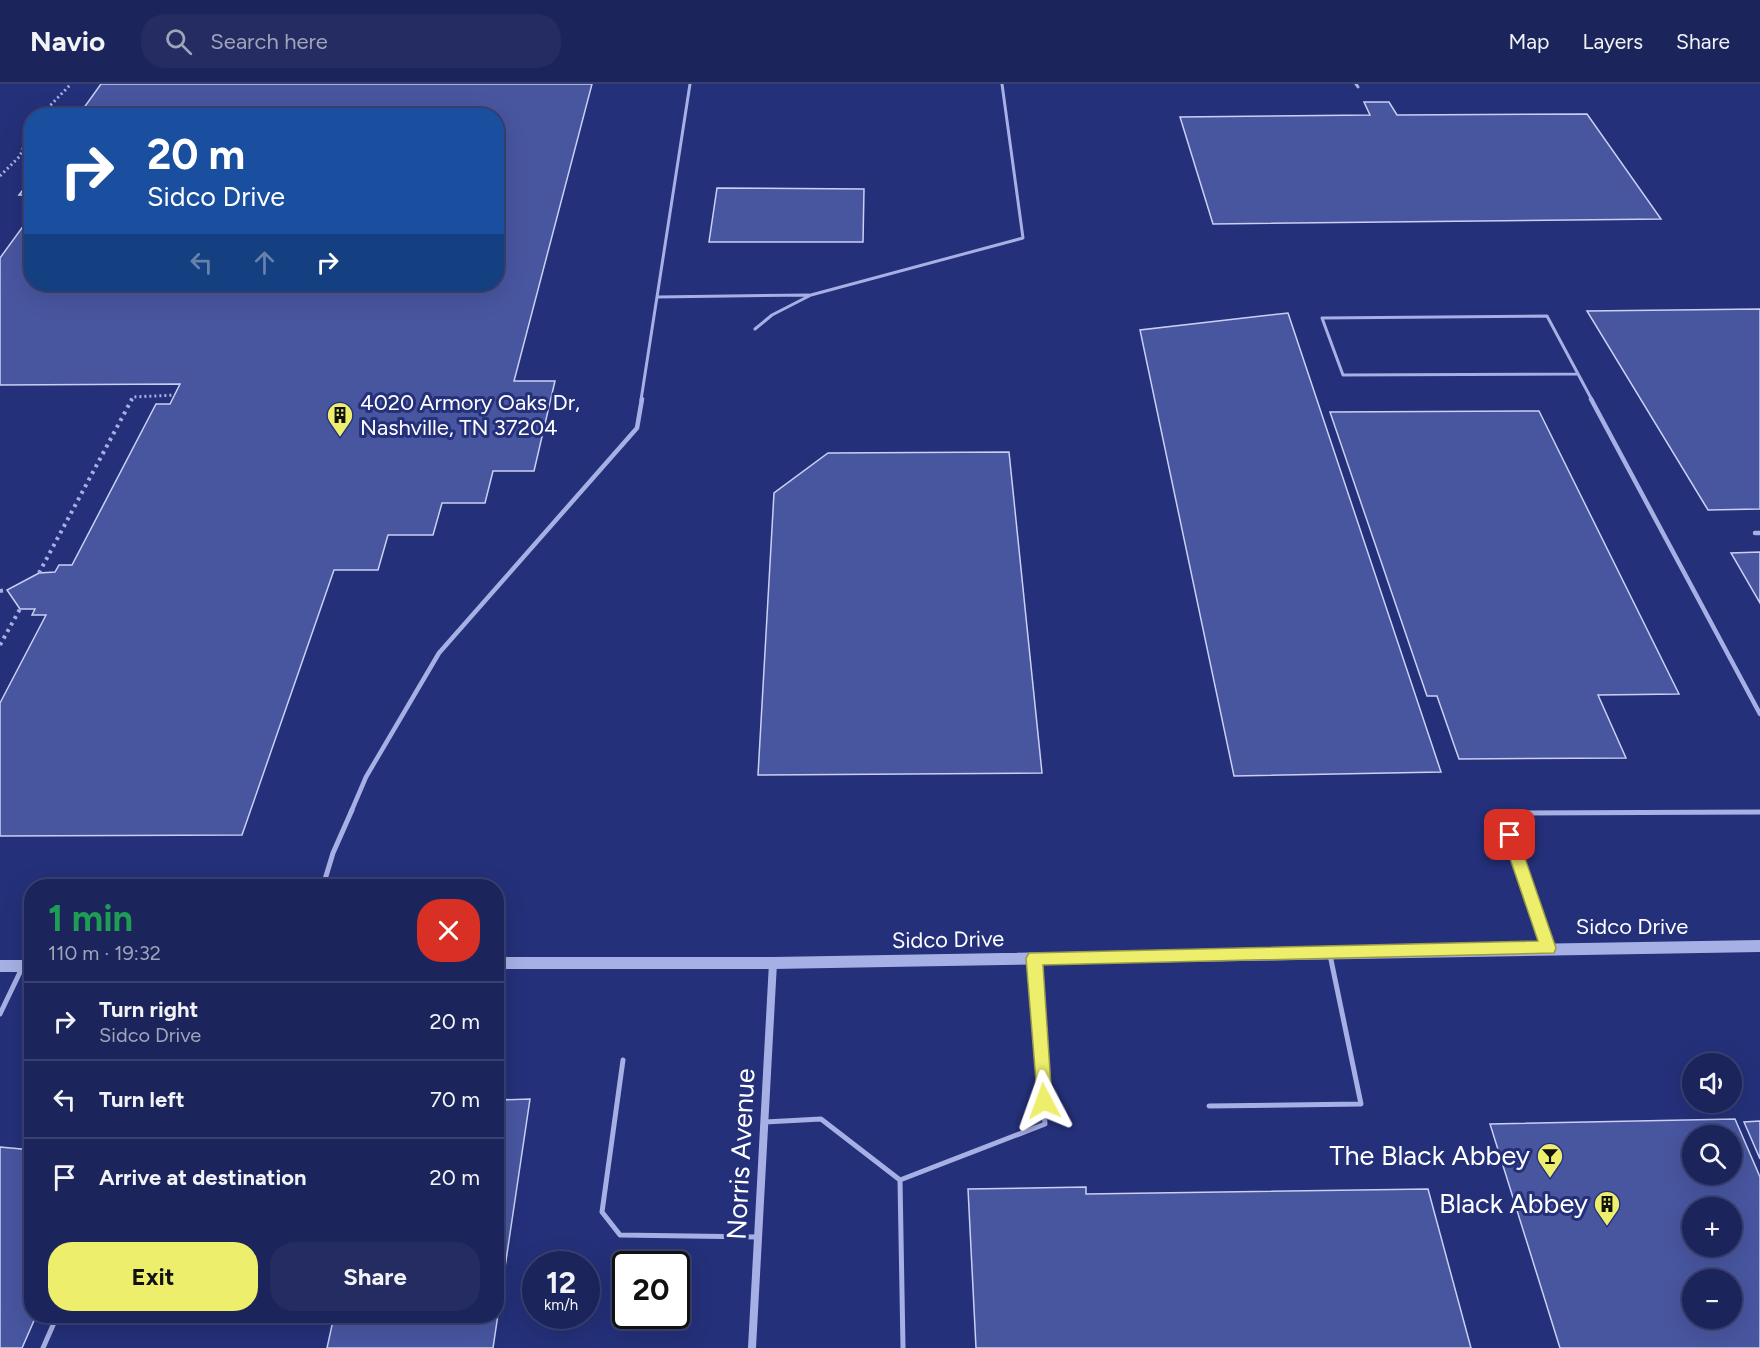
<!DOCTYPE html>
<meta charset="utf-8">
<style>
:root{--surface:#1b245b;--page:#242c61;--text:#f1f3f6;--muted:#a0a4bb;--line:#394171;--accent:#edee6b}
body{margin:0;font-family:Figtree,sans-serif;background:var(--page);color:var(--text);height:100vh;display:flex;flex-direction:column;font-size:22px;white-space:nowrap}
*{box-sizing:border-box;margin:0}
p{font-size:20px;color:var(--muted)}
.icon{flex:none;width:33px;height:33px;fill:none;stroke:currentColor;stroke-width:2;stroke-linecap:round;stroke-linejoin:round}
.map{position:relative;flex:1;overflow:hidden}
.panel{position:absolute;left:24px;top:795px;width:480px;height:444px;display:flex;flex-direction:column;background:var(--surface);border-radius:24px;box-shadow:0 6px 24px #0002,0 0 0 2px var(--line)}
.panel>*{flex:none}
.guide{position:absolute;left:24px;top:24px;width:480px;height:183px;border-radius:24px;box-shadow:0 6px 24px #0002,0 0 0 2px var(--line);background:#1a4fa0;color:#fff;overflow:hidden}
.tools{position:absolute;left:1682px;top:969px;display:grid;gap:12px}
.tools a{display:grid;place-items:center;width:60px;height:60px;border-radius:50%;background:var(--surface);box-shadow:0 6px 24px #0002,0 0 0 2px var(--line);font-size:30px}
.speed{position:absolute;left:522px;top:1167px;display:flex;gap:12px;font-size:30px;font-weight:700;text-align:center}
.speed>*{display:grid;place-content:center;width:78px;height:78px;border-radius:50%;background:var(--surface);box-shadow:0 6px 24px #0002,0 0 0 2px var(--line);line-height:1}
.speed small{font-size:15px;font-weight:400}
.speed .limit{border:3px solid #111;border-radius:9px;background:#fff;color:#111}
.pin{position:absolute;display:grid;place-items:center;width:51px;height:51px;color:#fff;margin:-26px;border-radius:12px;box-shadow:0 3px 9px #0006}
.me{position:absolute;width:66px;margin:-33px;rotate:356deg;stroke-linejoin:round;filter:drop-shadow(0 0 4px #0008)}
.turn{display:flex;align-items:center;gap:21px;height:126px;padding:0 24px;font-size:27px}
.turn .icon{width:78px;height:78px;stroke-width:2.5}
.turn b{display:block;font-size:42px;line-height:51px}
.lanes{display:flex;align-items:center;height:57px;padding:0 24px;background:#0003;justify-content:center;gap:30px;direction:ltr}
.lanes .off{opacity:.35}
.round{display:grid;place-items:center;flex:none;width:63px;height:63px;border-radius:24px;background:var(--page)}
.summary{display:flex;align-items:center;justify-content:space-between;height:102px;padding:0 24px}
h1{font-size:36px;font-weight:700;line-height:45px;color:#1e9e55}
.cta{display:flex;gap:12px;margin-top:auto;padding:12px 24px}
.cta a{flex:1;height:69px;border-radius:24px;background:var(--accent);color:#111;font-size:24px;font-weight:700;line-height:69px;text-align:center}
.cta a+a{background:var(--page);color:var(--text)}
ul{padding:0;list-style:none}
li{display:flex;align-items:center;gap:18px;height:78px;padding:0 24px;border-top:2px solid var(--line)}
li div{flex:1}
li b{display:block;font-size:22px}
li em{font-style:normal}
header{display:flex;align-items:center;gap:36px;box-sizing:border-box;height:84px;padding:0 30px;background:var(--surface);border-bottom:2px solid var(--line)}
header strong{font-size:28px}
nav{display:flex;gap:33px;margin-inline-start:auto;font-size:21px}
.search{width:420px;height:54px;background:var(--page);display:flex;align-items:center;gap:15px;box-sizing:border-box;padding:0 21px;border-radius:24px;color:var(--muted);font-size:22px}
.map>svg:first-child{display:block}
.building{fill:#4856a0;stroke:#c9d0f3;stroke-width:1.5;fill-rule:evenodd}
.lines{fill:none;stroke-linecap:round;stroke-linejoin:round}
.path-far1{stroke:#a7b0e4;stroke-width:3;stroke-dasharray:2 3;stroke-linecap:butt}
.path{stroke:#a7b0e4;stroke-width:4;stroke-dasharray:3 4.5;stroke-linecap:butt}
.service-far2{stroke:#a7b0e4;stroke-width:3}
.service-far1{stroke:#a7b0e4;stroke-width:4.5}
.service{stroke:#a7b0e4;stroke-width:5}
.minor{stroke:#a7b0e4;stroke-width:8}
.tertiary{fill:#a7b0e4;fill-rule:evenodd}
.route{fill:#edee6b;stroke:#9a9b46;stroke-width:1.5}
.labels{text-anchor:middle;stroke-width:6;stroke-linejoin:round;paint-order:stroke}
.poi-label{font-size:22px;fill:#fff;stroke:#243079;text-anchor:start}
.street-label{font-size:22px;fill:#fff;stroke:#243079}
.near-street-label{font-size:27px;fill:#fff;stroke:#243079}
.near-poi-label{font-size:27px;fill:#fff;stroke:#243079;text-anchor:end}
</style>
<header>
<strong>Navio</strong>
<div class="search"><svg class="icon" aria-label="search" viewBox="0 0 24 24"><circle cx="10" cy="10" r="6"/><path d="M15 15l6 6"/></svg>Search here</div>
<nav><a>Map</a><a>Layers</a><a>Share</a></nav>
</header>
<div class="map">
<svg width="1760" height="1264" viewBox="0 0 1760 1264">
<rect width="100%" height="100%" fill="#243079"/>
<path class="building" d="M101,0H592L514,297H555L534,387H493L485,419H442L433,451H388L378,486H334L242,751L0,752V619L46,531H32L35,525H20L7,506L39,489L55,488L59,481H72L156,320H170L180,300L0,301V174L32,130V200H496V32H78Z
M1364,18H1389L1397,31L1587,30L1661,135L1213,140L1180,33L1370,31Z
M32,94V111H19Z
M717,104L864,105L863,158H709Z
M1760,225V425L1708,426L1587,227Z
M1288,229L1441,688L1234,692L1140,246Z
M1539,327L1679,610L1598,611L1626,674L1459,675L1437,612H1427L1330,328Z
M1009,368L1042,689L758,691L774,409L828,369Z
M1760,468V519L1731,469Z
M530,1015L493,1264H327L334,1232H496V1016Z
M1735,1035L1760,1093V1264H1560L1490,1040ZM1692,1052H1731V1090H1692ZM1692,1124H1731V1162H1692ZM1692,1196H1731V1234H1692Z
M1760,1037V1075L1744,1038Z
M0,1063L32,1066V1232H36L22,1264H0Z
M1086,1103V1110L1428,1105L1471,1264H976L968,1105Z"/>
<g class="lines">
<path class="path-far1" d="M40,32L71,0
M0,92L20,72L32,43
M131,316L133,313L175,311"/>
<path class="path" d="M39,489L132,315
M0,507L7,506
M0,561L20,525"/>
<path class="service-far2" d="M1356,0L1358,3
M657,213L809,211
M755,245L772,231L811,211L1023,154L1002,0
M1577,290L1343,291L1322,234L1547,232L1592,316
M641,316L690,0"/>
<path class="service-far1" d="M1591,315L1760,630
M1755,449H1760
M351,728L366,693L439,569L637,344L642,315"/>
<path class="service" d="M323,802L333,769L352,726
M1548,864L1502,729L1760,728
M0,930L22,884
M623,976L602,1128L620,1151L758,1153
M1209,1022L1361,1020L1330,871
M765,1038L821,1035L900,1096
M43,1264L57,1232
M903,1264L900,1096L1045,1040L1035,877"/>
<path class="minor" d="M752,1264L773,879"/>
<path class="tertiary" d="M1760,856V868L773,885H496V873H773Z
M0,876H32V888H0Z"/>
</g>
<path class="route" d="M1510,745L1517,751L1556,864L1554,869L1043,881L1052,1017L1050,1022L1044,1025L1038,1022L1026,874L1029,869L1538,857L1502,751Z"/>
<defs>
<g id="building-pin" transform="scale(1.35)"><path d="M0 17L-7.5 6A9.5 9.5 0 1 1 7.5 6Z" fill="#edee6b" stroke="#243079"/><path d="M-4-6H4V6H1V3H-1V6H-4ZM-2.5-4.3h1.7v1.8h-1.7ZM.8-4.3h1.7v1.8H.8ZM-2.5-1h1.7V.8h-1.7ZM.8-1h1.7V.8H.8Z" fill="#111"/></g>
<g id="bar-pin" transform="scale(1.35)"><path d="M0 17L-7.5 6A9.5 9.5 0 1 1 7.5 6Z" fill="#edee6b" stroke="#243079"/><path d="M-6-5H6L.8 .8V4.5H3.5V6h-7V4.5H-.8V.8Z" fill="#111"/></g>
</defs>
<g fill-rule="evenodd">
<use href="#building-pin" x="340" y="331"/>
<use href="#bar-pin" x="1550" y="1072"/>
<use href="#building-pin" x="1607" y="1120"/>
</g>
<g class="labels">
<g class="poi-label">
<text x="360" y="326">4020 Armory Oaks Dr,<tspan x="360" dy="25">Nashville, TN 37204</tspan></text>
</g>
<g class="street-label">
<text x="1632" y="850">Sidco Drive</text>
<text transform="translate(948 855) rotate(-1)" y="8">Sidco Drive</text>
</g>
<g class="near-street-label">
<text transform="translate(741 1070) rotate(-87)" y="9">Norris Avenue</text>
</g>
<g class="near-poi-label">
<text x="1530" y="1081">The Black Abbey</text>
<text x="1588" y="1129">Black Abbey</text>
</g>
</g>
</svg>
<div class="tools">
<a><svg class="icon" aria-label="sound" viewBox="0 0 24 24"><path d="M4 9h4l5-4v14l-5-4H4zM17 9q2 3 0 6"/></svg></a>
<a><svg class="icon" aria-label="search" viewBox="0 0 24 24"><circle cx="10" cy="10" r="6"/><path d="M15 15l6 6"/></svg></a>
<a>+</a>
<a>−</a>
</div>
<div class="speed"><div>12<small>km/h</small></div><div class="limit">20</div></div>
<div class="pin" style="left:1510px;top:751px;background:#d93025"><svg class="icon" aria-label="arrive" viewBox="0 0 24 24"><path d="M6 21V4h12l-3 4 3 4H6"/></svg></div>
<svg class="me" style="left:1044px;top:1017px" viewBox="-20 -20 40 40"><path d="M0-17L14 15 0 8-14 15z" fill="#edee6b" stroke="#fff" stroke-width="4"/></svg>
<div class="guide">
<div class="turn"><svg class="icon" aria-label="right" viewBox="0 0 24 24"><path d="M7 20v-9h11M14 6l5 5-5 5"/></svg><div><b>20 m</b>Sidco Drive</div></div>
<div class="lanes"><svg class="icon off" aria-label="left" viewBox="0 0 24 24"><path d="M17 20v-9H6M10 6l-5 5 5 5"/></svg><svg class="icon off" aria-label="ahead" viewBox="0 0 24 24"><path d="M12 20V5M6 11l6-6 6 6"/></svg><svg class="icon" aria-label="right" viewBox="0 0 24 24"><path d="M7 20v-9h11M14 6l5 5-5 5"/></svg></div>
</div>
<section class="panel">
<div class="summary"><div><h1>1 min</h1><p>110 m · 19:32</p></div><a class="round" style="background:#d93025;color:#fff"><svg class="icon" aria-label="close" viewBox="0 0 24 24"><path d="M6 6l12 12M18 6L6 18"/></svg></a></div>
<ul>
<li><svg class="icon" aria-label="right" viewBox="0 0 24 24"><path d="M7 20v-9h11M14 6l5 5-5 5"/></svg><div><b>Turn right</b><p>Sidco Drive</p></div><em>20 m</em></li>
<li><svg class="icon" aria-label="left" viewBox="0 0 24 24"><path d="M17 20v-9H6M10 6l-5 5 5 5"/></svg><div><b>Turn left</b></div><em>70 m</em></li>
<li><svg class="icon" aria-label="arrive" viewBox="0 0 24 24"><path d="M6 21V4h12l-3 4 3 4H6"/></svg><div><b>Arrive at destination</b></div><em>20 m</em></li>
</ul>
<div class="cta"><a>Exit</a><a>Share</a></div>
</section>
</div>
